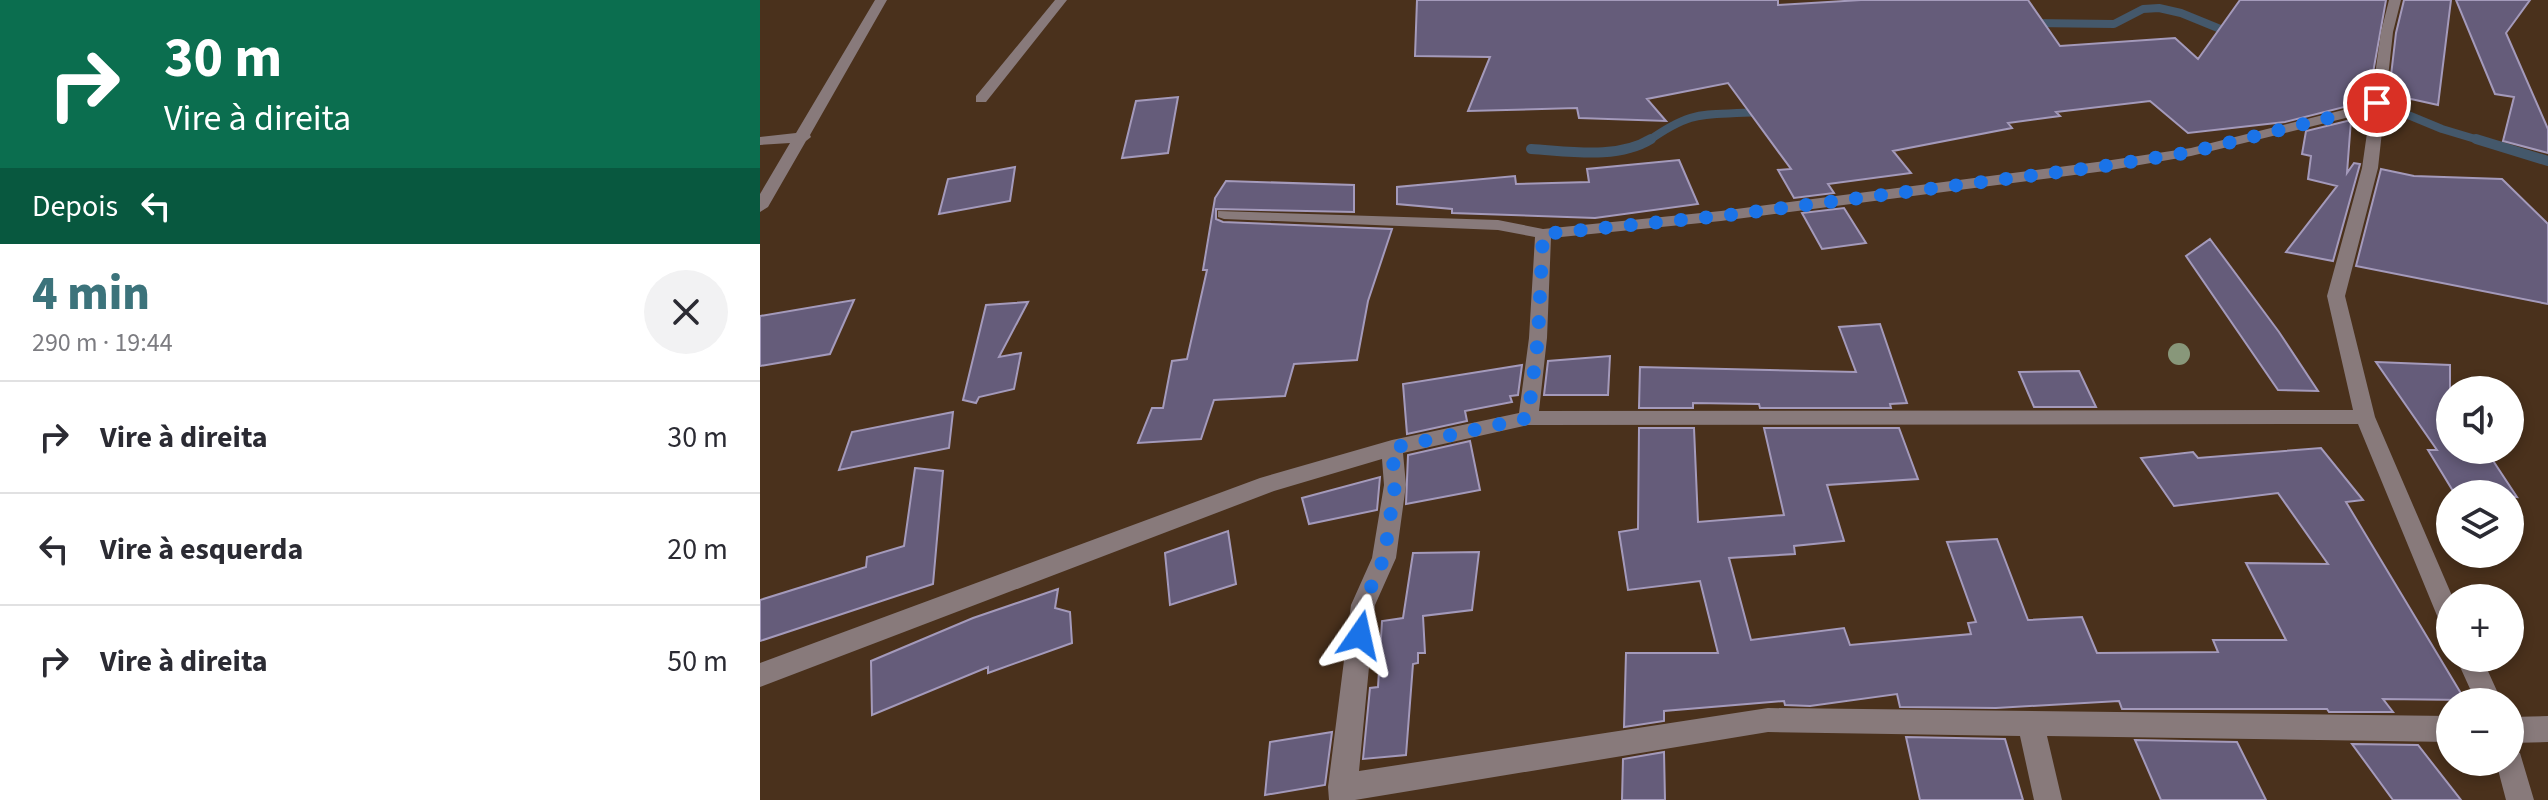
<!DOCTYPE html>
<html lang="pt">
<meta charset="utf-8">
<style>
:root{--surface:#fff;--page:#f2f2f3;--text:#2b2b33;--muted:#7c7c81;--line:#e1e1e2;--accent:#3c737b}
body{margin:0;font-family:"Source Sans 3",sans-serif;background:var(--page);color:var(--text);height:100vh;display:flex;flex-direction:column;font-size:30px;white-space:nowrap}
*{box-sizing:border-box;margin:0}
p{font-size:26px;color:var(--muted)}
.icon{flex:none;width:44px;height:44px;fill:none;stroke:currentColor;stroke-width:2;stroke-linecap:round;stroke-linejoin:round}
.map{position:relative;flex:1;overflow:hidden}
.drawer{display:flex;flex-direction:column;background:var(--surface);width:760px}
.drawer>*{flex:none}
.hud{background:#0b6e4f;color:#fff;overflow:hidden}
.tools{position:absolute;left:1676px;top:376px;display:grid;gap:16px}
.tools a{display:grid;place-items:center;width:88px;height:88px;border-radius:50%;background:var(--surface);box-shadow:0 4px 12px #0003;font-size:40px}
.pin{position:absolute;display:grid;place-items:center;width:68px;height:68px;color:#fff;margin:-34px;border:4px solid #fff;border-radius:50%;box-shadow:0 2px 8px #0007}
.me{position:absolute;width:88px;margin:-44px;rotate:11deg;stroke-linejoin:round;filter:drop-shadow(0 0 6px #0008)}
.turn{display:flex;align-items:center;gap:28px;height:168px;padding:0 32px;font-size:36px}
.turn .icon{width:104px;height:104px;stroke-width:2.5}
.turn b{display:block;font-size:56px;line-height:68px}
.then{display:flex;align-items:center;height:76px;padding:0 32px;background:#0003;gap:16px;font-size:30px}
.round{display:grid;place-items:center;flex:none;width:84px;height:84px;border-radius:42px;background:var(--page)}
.headline{display:flex;align-items:center;justify-content:space-between;height:136px;padding:0 32px}
h1{font-size:48px;font-weight:800;line-height:60px;color:var(--accent)}
ul{padding:0;list-style:none}
li{display:flex;align-items:center;gap:24px;height:112px;padding:0 32px;border-top:2px solid var(--line)}
li div{flex:1}
li b{display:block;font-size:30px}
li em{font-style:normal}
main{display:flex;flex:1;min-height:0}
.map>svg:first-child{display:block}
.lines{fill:none;stroke-linecap:round;stroke-linejoin:round}
.stream-far1{stroke:#44586b;stroke-width:8}
.stream{stroke:#44586b;stroke-width:10}
.building{fill:#655c7a;stroke:#a49abb;stroke-width:2}
.minor{fill:#887a7b;fill-rule:evenodd}
.tree{fill:#88977a}
.route{stroke:#1a73e8;stroke-width:14;stroke-dasharray:0 25.2}
</style>
<main>
<section class="drawer">
<div class="hud">
<div class="turn"><svg class="icon" aria-label="right" viewBox="0 0 24 24"><path d="M7 20v-9h11M14 6l5 5-5 5"/></svg><div><b>30 m</b>Vire à direita</div></div>
<div class="then">Depois<svg class="icon" aria-label="left" viewBox="0 0 24 24"><path d="M17 20v-9H6M10 6l-5 5 5 5"/></svg></div>
</div>
<div class="headline"><div><h1>4 min</h1><p>290 m · 19:44</p></div><a class="round"><svg class="icon" aria-label="close" viewBox="0 0 24 24"><path d="M6 6l12 12M18 6L6 18"/></svg></a></div>
<ul>
<li><svg class="icon" aria-label="right" viewBox="0 0 24 24"><path d="M7 20v-9h11M14 6l5 5-5 5"/></svg><div><b>Vire à direita</b></div><em>30 m</em></li>
<li><svg class="icon" aria-label="left" viewBox="0 0 24 24"><path d="M17 20v-9H6M10 6l-5 5 5 5"/></svg><div><b>Vire à esquerda</b></div><em>20 m</em></li>
<li><svg class="icon" aria-label="right" viewBox="0 0 24 24"><path d="M7 20v-9h11M14 6l5 5-5 5"/></svg><div><b>Vire à direita</b></div><em>50 m</em></li>
</ul>
</section>
<div class="map">
<svg width="1788" height="800" viewBox="0 0 1788 800">
<rect width="100%" height="100%" fill="#4a311c"/>
<g class="lines">
<path class="stream-far1" d="M1271,23L1354,24L1383,9L1399,8L1421,13L1475,35
M1595,93L1682,129L1722,141
M888,141C935,108 943,116 997,112L1004,108"/>
<path class="stream" d="M1716,139L1788,161
M771,149C808,151 857,160 891,139"/>
</g>
<path class="building" d="M657,0H1018V5L1101,0H1268L1300,46L1415,38L1438,59L1480,0H1626L1608,101L1525,122L1428,133L1390,101L1296,112L1300,116L1248,123L1252,128L1133,151L1151,173L1068,184L1074,193L1034,198L1018,170L1031,169L968,83L887,99L906,121L819,118L817,108L708,111L730,57L655,56Z
M1644,0H1691L1678,105L1651,99L1628,101L1636,33Z
M1696,0H1770L1746,33L1788,129V153L1743,141L1754,97L1735,94Z
M418,97L408,153L362,158L376,101Z
M1591,120L1587,173L1594,163L1600,164L1573,261L1526,252L1577,186L1548,179L1551,156L1542,154L1546,131Z
M919,160L938,204L835,218L692,213V209L637,204V187L755,176L756,184L829,182L827,169Z
M255,167L250,201L179,214L188,179Z
M1621,169L1654,176L1742,179L1788,224V304L1596,266Z
M466,181L594,185V212L456,209V219L463,222L632,229L608,301L597,360L534,364L525,396L454,400L441,439L378,443L392,408H403L412,361L427,359L447,270H443L455,198Z
M1084,208L1106,243L1062,249L1042,213Z
M1450,239L1519,332L1558,391L1518,390L1426,256Z
M94,300L70,354L0,366V316Z
M268,302L239,357L261,353L254,389L219,397L216,403L203,400L226,305Z
M1120,324L1147,403L1130,404L1131,408H1000L999,404L933,403V408H879L880,367L1096,372L1079,327Z
M850,356L848,395H784L788,361Z
M1616,362L1690,365V450H1726L1757,497L1693,491L1668,450H1677Z
M762,365L758,395L750,396L752,402L705,411L707,421L647,434L643,384Z
M1319,371L1336,407H1274L1259,372Z
M193,412L189,448L79,470L92,432Z
M879,428H934L938,522L1024,515L1004,428H1139L1158,479L1067,485L1084,541L1034,546L1035,554L969,558L991,640L1084,628L1090,645L1211,634L1208,623L1216,622L1187,542L1237,539L1268,620L1322,617L1337,653L1458,652L1453,640H1526L1486,563L1568,564L1518,493L1414,506L1381,458L1433,452L1438,458L1561,448L1603,500L1586,502L1705,700L1623,699L1633,712H1569L1567,709H1362L1359,701L1236,708L1140,707L1137,694L1050,706L1025,705L1024,701L904,711V721L864,727L866,653H958L940,581L868,590L859,532L878,529Z
M710,441L720,490L646,504L648,455Z
M155,468L183,471L173,584L0,641V600L106,567L107,557L144,546Z
M620,477L617,510L549,524L542,498Z
M468,531L476,584L410,605L405,553Z
M719,552L712,610L663,616L665,653H658V663L653,664L646,755L603,759L610,688L618,687L622,621L643,618L653,553Z
M298,589L295,608L310,612L312,643L228,673V667L112,715L111,661L213,618Z
M572,732L565,785L505,795L510,742Z
M1146,737L1245,739L1263,800H1160Z
M1375,740L1477,742L1506,800H1401Z
M1592,744L1658,745L1701,800H1633Z
M904,752L905,800H862L863,759Z"/>
<g class="lines">
<path class="minor" d="M115,0H127L50,135L51,137L46,141L8,207L0,212V194L30,143L0,145V137L36,133Z
M295,0H307L226,102H216V96Z
M1629,0H1641L1633,32L1618,168L1585,296L1615,417L1693,598H1690V629L1681,625L1678,618L1598,424L768,425L643,453L646,485L636,558L615,605L599,771L1008,708L1690,716V742L1287,736L1302,800H1274L1260,736L1008,732L595,800H569L568,787L591,605L612,558L624,485L622,459L514,491L0,687V663L500,478L632,440L759,413L769,338L775,237L738,230L464,219L458,217V211L738,220L783,229L961,211L1345,161L1431,148L1611,103L1621,32ZM1610,112L1602,168L1567,296L1593,410L779,411L787,338L791,238L961,221L1345,171L1431,156Z
M1696,658H1722L1742,702H1716Z
M1788,716V742L1750,743V717Z
M1750,749L1760,753L1774,800H1746L1736,762H1750Z"/>
</g>
<circle class="tree" cx="1419" cy="354" r="11"/>
<g class="lines">
<path class="route" d="M600,635L603,605L624,558L635,485L632,448L768,418L778,338L783,234L961,216L1345,166L1431,152L1617,106V103"/>
</g>
</svg>
<div class="tools">
<a><svg class="icon" aria-label="sound" viewBox="0 0 24 24"><path d="M4 9h4l5-4v14l-5-4H4zM17 9q2 3 0 6"/></svg></a>
<a><svg class="icon" aria-label="layers" viewBox="0 0 24 24"><path d="M12 4l9 5-9 5-9-5zM3 14l9 5 9-5"/></svg></a>
<a>+</a>
<a>−</a>
</div>
<div class="pin" style="left:1617px;top:103px;background:#d93025"><svg class="icon" aria-label="arrive" viewBox="0 0 24 24"><path d="M6 21V4h12l-3 4 3 4H6"/></svg></div>
<svg class="me" style="left:600px;top:635px" viewBox="-20 -20 40 40"><path d="M0-17L14 15 0 8-14 15z" fill="#1a73e8" stroke="#fff" stroke-width="4"/></svg>
</div>
</main>
